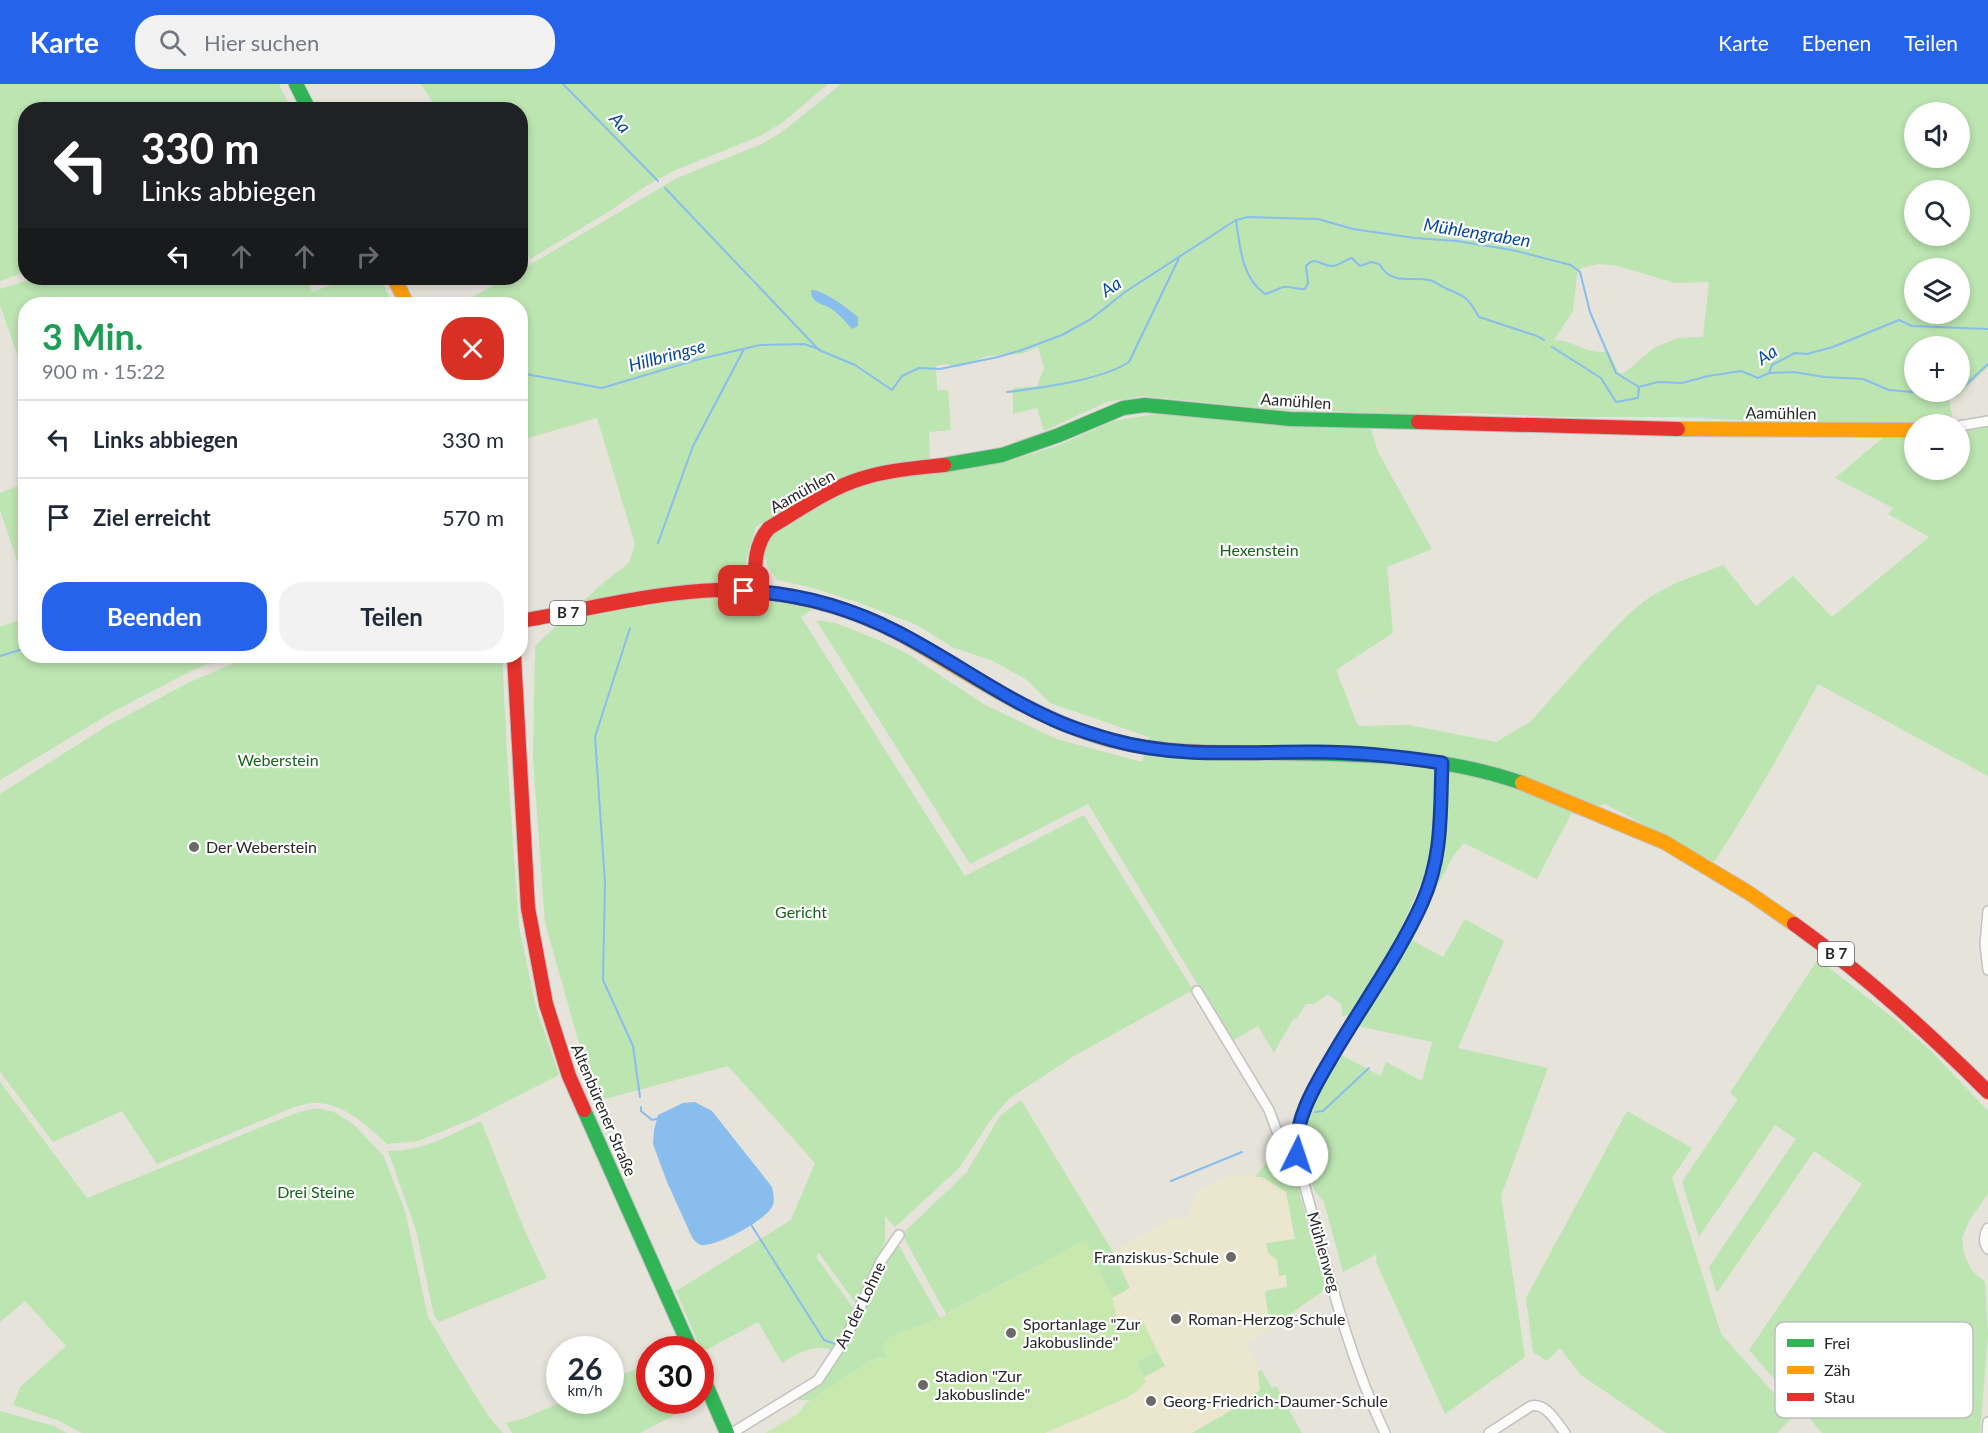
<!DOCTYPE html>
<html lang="de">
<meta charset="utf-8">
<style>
:root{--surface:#fff;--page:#f2f2f3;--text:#1f2937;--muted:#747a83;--line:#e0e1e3;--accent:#2563eb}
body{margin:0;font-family:Lato,sans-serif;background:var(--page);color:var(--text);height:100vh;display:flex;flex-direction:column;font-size:22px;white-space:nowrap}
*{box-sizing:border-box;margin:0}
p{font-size:20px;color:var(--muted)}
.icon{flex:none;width:33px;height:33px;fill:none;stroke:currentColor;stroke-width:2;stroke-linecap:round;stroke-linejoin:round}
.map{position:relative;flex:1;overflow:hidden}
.details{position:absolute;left:18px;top:213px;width:510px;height:366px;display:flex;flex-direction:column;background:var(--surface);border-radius:24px;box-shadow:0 3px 9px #0003}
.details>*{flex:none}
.hud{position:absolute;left:18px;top:18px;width:510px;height:183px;border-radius:24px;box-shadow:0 3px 9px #0003;background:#202124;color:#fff;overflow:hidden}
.fabs{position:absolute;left:1904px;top:18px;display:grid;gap:12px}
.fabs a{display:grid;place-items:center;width:66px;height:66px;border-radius:50%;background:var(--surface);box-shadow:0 3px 9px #0003;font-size:30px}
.speed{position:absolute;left:546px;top:1252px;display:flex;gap:12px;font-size:30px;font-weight:700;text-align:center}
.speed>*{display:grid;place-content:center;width:78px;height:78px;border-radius:50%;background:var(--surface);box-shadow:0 3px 9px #0003;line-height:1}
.speed small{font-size:15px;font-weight:400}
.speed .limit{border:9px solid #d22;background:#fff;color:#111}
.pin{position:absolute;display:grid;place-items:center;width:51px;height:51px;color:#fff;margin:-26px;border-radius:12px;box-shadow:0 3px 9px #0006}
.me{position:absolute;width:66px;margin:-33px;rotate:4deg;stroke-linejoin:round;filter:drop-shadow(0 0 4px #0008)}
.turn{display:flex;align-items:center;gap:21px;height:126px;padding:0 24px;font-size:27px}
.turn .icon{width:78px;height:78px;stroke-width:2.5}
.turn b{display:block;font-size:42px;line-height:51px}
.lanes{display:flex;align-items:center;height:57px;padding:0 24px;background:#0003;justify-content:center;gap:30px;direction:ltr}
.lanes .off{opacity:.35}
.round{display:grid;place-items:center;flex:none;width:63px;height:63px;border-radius:24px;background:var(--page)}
.overview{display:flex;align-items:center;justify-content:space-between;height:102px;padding:0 24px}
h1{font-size:36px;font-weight:700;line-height:45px;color:#1e9e55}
.cta{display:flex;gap:12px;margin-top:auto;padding:12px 24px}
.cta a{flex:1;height:69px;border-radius:24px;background:var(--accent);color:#fff;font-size:24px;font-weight:700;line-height:69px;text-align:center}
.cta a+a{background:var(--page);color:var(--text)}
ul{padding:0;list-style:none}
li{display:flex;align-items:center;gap:18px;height:78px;padding:0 24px;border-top:2px solid var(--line)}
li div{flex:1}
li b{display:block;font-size:22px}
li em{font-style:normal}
header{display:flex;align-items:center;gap:36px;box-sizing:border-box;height:84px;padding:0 30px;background:var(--accent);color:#fff}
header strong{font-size:28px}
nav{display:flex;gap:33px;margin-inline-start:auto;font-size:21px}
.search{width:420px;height:54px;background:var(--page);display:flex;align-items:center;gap:15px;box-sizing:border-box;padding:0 21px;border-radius:24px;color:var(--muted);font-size:22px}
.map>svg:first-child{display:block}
.education{fill:#eae7ce}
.green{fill:#bce5b1;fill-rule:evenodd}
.pitch{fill:#c7e9ae}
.water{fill:#89bded}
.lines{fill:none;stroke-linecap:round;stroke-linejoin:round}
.stream{stroke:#89bded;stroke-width:2}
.street-casing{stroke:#c3c1c1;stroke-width:12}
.fast-casing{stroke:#c3c1c1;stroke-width:16}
.slow-casing{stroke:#c3c1c1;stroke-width:16}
.jam-casing{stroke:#c3c1c1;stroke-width:16}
.street{stroke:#fbfbfa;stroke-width:9}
.fast{stroke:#30b455;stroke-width:14}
.slow{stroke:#ff9f0a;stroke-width:14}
.jam{stroke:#e5322d;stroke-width:14}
.route-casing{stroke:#184099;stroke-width:15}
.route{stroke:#2563eb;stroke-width:10}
.poi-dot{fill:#6a6966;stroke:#fff;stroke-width:2}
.labels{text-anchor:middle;stroke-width:4.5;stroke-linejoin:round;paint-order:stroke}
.shield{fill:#fff;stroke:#686868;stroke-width:1.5}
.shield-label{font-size:15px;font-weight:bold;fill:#272727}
.street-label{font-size:16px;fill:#272727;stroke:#fff}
.park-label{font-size:16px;fill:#146615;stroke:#fff}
.poi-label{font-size:16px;fill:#272727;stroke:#fff;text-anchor:start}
.water-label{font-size:18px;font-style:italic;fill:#05479c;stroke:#fff}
.key{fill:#fff;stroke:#bebebe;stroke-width:1.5}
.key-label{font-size:16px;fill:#272727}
</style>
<header>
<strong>Karte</strong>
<div class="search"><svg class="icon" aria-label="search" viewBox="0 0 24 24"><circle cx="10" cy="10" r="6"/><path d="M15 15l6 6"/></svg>Hier suchen</div>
<nav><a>Karte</a><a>Ebenen</a><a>Teilen</a></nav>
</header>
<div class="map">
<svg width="1988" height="1349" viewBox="0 0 1988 1349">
<rect width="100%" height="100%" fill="#e6e3db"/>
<path class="education" d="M1236,1090L1262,1092L1286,1108L1295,1156L1277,1176L1279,1192L1286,1191L1287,1203L1265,1207L1270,1244L1246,1260L1261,1285L1258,1288L1260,1305L1237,1323L1192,1349H1045L1128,1314V1312L1146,1298L1120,1245L1112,1214L1130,1204L1113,1168L1174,1133L1187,1135L1194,1116L1199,1106L1205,1101Z"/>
<path class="green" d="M0,0H279L291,25L26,26L25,188L0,197Z
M421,0H828L782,39L760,52L673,87L646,102L608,128L530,175L521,160L520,26L437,25Z
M841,0H1988V283L1957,313L1949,314L1953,338L1815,340L1680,333H1562L1467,329L1428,331L1271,325L1143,312L1107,318L1044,347L1037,324L1013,330V304L1037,302L1044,284L1038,263L1021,270L988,272L958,283L945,280L936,282L937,306H948L951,346L929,348L930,375C915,377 899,377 885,381C837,393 797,417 756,443L746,475L744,507L814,524L801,533L965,792L1084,731L1193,906L1074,972L1010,1014L992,1034L959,1084L895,1143L885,1132V1158L856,1220L819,1169L816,1173L856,1228L832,1266C812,1260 799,1269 782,1279L758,1238L702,1268L676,1207L791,1136L815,1079L728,982L605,1015L587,987L545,839L533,674L535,562L603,499L629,479L635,460L597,334L521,356L520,220H460L507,194H520L521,186L677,94L762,60L786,45ZM1914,28H1959V74H1914ZM1914,106H1959V152H1914ZM1598,180L1618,182L1675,199L1709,198L1703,253L1678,254L1654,264L1623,290L1618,287L1608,267C1588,272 1574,256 1554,256L1573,227L1577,190L1581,184ZM1914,184H1959V230H1914ZM1914,262H1959V308H1914Z
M35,194H240L241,197L250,194H306L312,208L351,194H380L393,220H26L25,293L0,221V205Z
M1155,330L1352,342L1371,345L1378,368L1432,465L1387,483L1393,549L1336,586L1358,642L1409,641L1496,658L1530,638L1611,548L1631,528L1651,512L1678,498L1723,481L1756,522L1793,492L1832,533L1929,453L1888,430L1893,424L1835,394L1885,352L1914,348V386H1959V345L1988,340V692L1818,600C1785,661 1752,720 1714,778L1605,720L1571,730L1537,795L1464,759L1454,771L1430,815L1420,801L1400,847L1352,931L1342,932L1341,920L1328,910L1314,920H1306L1296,935H1293L1274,969L1258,942L1232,957L1088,720L970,780L816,536L836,539L883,558L908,570L985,621L1057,655L1142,678L1149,653L1050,619L1027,596L993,577L952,563L917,541L860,519L813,504L778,496C767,482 758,468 768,450L853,400L930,387L1002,379L1057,362L1113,337Z
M25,399V500L0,426V409Z
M25,534L26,572H229L193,586L114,627L0,696V543Z
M251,572H502L508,687L519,843L536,923L559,991L472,1035L418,1057L387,1060C368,1043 345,1020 318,1019C310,1018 301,1022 294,1023L157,1080L122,1027L53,1058L0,988V710L107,642L190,598Z
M1465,835L1504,857L1458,964L1548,984L1501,1112L1525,1273L1445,1330L1376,1178L1377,1170L1343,1188L1324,1118L1314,1106L1306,1073L1304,1057L1309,1030L1341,971L1381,992L1386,978L1422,997L1432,958L1358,942L1408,854L1443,873Z
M1818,875L1897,937L1931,967L1988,1027V1110L1970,1135L1962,1154L1964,1170L1972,1187L1985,1198L1988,1251L1980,1349H1822L1749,1266L1862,1100L1814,1067L1717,1209L1709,1183L1796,1055L1775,1041L1699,1153L1682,1098L1738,1015L1730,1009Z
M0,998L87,1114L296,1029L317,1024L334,1028L353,1040L383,1071L405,1127L428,1233L459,1285L489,1333L503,1349H82L57,1336L13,1321L20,1303L66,1262L25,1217L0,1238Z
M1021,1016L1113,1168L1130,1204L1112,1214L1086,1156L946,1230L902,1150L966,1089L1000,1032Z
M1627,1027L1692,1064L1672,1094L1721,1250L1794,1332L1777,1349H1666L1581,1291L1560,1264L1547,1277L1533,1268L1526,1214Z
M481,1037L524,1145L547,1194L439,1238L434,1232L416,1146L388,1067C422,1068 451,1050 481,1037Z
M1285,1057L1289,1059L1292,1064L1296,1096L1326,1205L1270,1244L1265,1207L1287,1203L1286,1191L1279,1192L1277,1176L1268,1169L1266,1159L1295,1155L1286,1108L1262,1093H1255C1262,1084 1273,1074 1272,1062Z
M897,1158L940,1234L891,1253L883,1258L886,1275L877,1273L811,1316H791L818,1299L858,1241L869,1206Z
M1157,1267L1165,1282L1144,1293L1136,1278Z
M649,1279L650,1317H694L696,1320L640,1349H512L506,1339L525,1334L564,1317H610L611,1296Z
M1261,1285L1272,1304L1276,1302L1302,1349H1192L1237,1323L1260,1306L1258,1288Z
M0,1327L54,1342L67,1349H0Z"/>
<path class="pitch" d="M1086,1156L1112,1214L1120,1244L1141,1234L1157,1267L1136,1278L1146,1298L1135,1309L1128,1312L1129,1313L1045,1349H765L798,1330L806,1319L877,1273L886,1275L883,1258L891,1253L940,1234Z"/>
<path class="water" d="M811,206C822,205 849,225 858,233V242L852,245C846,238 838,229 830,224C821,219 811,219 811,206Z
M695,1018L712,1027L772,1103C773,1109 775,1115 773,1121C767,1136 721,1160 705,1161C698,1162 694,1157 691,1151L667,1098L653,1060L654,1046L658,1031L683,1019Z"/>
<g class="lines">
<path class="stream" d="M563,0L658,97
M665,104L819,266L855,281L892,306L902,292L919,284L940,285L998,273L1019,267L1062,251L1091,235L1125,208L1236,136C1240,162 1241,193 1265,210C1272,209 1277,204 1284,203C1291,202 1298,206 1305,205L1308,199L1306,182C1316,171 1322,183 1333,182C1339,181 1345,176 1352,174L1360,182L1371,178L1379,180C1393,202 1407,192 1429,196C1435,197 1440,202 1445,204C1466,213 1467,212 1479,233L1537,252L1544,256
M1236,136L1248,133L1318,135L1353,145L1415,154L1457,157L1512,166L1571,181L1580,188L1590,228L1616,289L1639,303
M1552,263L1601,294L1616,318L1638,314L1639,303L1658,298L1682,299L1708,292L1741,287L1758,294L1769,289L1772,281L1795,269L1807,270L1833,263L1899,236L1912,242L1988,245
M520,289L602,304L696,276L760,261L804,260L819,265
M1769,289L1794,288L1824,293L1863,295L1889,306L1947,311L1957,309L1988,280
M1007,308C1040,304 1102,296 1129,278L1180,172
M658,459L693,362L744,265
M630,544L595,653L605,799L603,896L633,962L640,1013
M0,572L26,564
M641,1023V1027L652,1036L659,1034
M1315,1028L1323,1027L1369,984
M1171,1097L1242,1068
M750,1139L824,1256L838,1261"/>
<g class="street-casing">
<path id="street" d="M1959,342L1988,337
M1988,827L1985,860L1988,886
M1197,907L1269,1026L1279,1053H1297
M1988,1144C1984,1150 1983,1159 1988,1165
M732,1349L818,1296L847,1252L881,1177L899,1151
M1385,1349C1344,1263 1324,1169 1298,1078L1297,1053L1302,1033L1321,993L1354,934L1394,870L1421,820L1431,796L1438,767L1442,679
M1489,1349L1531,1322C1546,1318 1557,1339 1565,1349
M1987,1349L1988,1338"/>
</g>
<g class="fast-casing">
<path id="fast" d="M296,0L309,26
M944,381L1002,371L1059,351L1123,324L1145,321L1290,335L1418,338
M1205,668C1313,671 1418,663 1522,699
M584,1026L691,1266
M700,1287L727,1349"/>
</g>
<g class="slow-casing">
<path id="slow" d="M394,194L407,220
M1678,345L1914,346
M900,550C963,586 1025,629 1096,652C1131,663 1168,667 1205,668
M1522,699L1664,758L1749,809L1794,840"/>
</g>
<g class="jam-casing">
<path id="jam" d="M1418,338L1678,345
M755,508C755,485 753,462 769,444C796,428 830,404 860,395C887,386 916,384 944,381
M520,537C586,526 652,508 719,506C780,505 846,521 900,550
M514,572L528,824L546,920L569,992L584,1026
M1794,840C1864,890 1927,947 1988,1008"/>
</g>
<use href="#street" class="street"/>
<use href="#fast" class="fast"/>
<use href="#slow" class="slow"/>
<use href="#jam" class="jam"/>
</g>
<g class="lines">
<g class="route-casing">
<path id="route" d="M744,507C797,509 850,524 897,548C950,575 998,611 1052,635C1071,644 1091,650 1112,656C1176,674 1241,668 1306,668C1352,667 1397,672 1442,679C1440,729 1443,772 1422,819C1399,870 1365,917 1336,966C1318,997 1293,1034 1297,1071"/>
</g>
<use href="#route" class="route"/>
</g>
<g class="poi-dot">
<circle cx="194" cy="763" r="6"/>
<circle cx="1231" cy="1173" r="6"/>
<circle cx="1176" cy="1235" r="6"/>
<circle cx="1011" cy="1249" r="6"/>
<circle cx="923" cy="1301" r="6"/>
<circle cx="1151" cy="1317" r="6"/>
</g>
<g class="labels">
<g class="shield">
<rect x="550" y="517" width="36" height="24" rx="4.5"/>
<rect x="1818" y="858" width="36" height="24" rx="4.5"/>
</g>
<g class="shield-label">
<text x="568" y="534">B 7</text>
<text x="1836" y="875">B 7</text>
</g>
<g class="street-label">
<text transform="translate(1296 317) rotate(4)" y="6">Aamühlen</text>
<text transform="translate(1781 329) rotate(1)" y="6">Aamühlen</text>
<text transform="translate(802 407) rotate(-29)" y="6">Aamühlen</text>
<text transform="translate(604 1026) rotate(67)" y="6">Altenbürener Straße</text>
<text transform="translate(1324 1168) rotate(74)" y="6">Mühlenweg</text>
<text transform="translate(860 1221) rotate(-64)" y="6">An der Lohne</text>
</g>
<g class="park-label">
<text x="1259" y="472">Hexenstein</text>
<text x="278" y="682">Weberstein</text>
<text x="801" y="834">Gericht</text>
<text x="316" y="1114">Drei Steine</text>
</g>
<g class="poi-label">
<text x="206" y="769">Der Weberstein</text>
<text x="1219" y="1179" text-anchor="end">Franziskus-Schule</text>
<text x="1188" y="1241">Roman-Herzog-Schule</text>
<text x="1023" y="1246">Sportanlage "Zur<tspan x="1023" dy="18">Jakobuslinde"</tspan></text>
<text x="935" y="1298">Stadion "Zur<tspan x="935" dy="18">Jakobuslinde"</tspan></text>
<text x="1163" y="1323">Georg-Friedrich-Daumer-Schule</text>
</g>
<g class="water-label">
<text transform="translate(620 39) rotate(46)" y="6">Aa</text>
<text transform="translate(1477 149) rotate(9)" y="6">Mühlengraben</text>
<text transform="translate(1111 203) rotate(-34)" y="6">Aa</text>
<text transform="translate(1767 271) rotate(-34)" y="6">Aa</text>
<text transform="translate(667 272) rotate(-15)" y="6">Hillbringse</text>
</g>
</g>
<rect x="1775" y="1238" width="198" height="96" rx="9" class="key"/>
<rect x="1787" y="1255" width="27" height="8" fill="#30b455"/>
<rect x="1787" y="1282" width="27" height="8" fill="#ff9f0a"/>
<rect x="1787" y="1309" width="27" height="8" fill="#e5322d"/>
<g class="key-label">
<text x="1824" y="1265">Frei</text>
<text x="1824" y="1292">Zäh</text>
<text x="1824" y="1319">Stau</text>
</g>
</svg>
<div class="fabs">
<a><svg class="icon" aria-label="sound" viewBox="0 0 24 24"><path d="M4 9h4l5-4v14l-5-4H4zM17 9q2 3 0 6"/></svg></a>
<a><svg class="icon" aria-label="search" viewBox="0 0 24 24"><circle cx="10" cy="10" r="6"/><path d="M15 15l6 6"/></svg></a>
<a><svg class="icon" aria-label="layers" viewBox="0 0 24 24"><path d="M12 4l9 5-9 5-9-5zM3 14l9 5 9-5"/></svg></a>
<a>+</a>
<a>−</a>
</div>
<div class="speed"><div>26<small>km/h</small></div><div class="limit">30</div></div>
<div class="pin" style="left:744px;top:507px;background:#d93025"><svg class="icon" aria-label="arrive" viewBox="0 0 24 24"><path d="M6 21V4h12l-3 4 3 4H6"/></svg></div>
<svg class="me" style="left:1297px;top:1071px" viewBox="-20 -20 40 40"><circle r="19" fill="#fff"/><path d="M0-13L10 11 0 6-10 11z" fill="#2563eb"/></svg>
<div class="hud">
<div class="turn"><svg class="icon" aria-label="left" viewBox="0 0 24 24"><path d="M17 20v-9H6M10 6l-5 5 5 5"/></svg><div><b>330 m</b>Links abbiegen</div></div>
<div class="lanes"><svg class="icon" aria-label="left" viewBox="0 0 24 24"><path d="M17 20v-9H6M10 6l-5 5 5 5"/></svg><svg class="icon off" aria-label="ahead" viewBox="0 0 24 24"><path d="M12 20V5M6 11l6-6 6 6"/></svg><svg class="icon off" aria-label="ahead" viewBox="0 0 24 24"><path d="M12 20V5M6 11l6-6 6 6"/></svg><svg class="icon off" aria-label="right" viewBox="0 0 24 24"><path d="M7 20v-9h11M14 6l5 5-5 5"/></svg></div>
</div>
<section class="details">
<div class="overview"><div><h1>3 Min.</h1><p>900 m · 15:22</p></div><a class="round" style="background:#d93025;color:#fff"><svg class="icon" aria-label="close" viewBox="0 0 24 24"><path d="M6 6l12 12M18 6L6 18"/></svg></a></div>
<ul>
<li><svg class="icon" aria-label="left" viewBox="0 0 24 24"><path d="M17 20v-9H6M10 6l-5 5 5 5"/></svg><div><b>Links abbiegen</b></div><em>330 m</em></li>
<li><svg class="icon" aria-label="arrive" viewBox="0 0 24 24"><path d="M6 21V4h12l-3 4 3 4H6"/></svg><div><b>Ziel erreicht</b></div><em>570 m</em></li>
</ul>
<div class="cta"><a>Beenden</a><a>Teilen</a></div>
</section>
</div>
